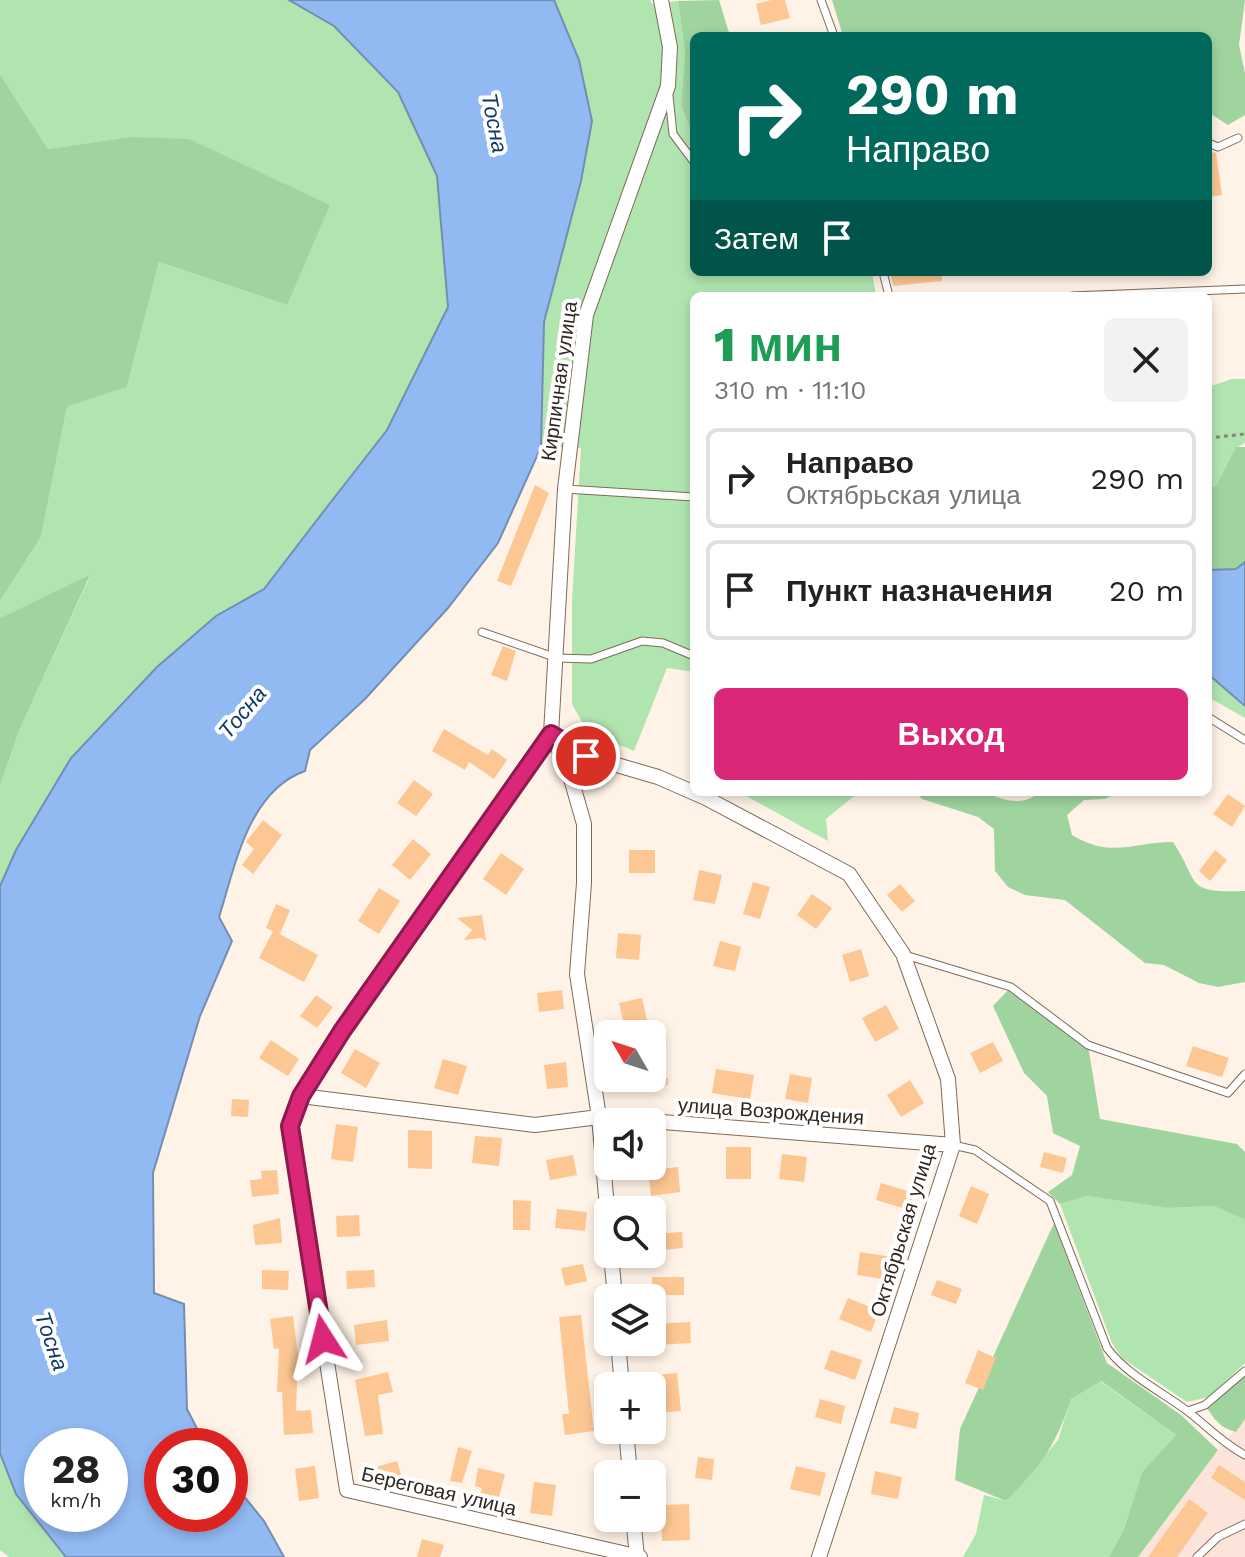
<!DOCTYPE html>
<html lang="ru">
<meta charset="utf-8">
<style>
:root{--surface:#fff;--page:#f2f2f2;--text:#222;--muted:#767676;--line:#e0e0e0;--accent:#db2777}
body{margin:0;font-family:"Work Sans",sans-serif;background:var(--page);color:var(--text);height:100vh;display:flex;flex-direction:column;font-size:30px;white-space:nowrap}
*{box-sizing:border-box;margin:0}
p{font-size:26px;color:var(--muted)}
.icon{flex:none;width:44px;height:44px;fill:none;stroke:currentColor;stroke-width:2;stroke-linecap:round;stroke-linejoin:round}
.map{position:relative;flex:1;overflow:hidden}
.details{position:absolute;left:690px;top:292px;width:522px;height:504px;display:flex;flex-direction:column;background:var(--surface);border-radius:12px;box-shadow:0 4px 12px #0003}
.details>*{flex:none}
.hud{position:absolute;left:690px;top:32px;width:522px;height:244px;border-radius:12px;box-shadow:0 4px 12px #0003;background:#00695c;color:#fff;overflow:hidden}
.needle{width:52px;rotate:309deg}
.fabs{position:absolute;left:594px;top:1020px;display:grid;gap:16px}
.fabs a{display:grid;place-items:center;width:72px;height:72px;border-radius:12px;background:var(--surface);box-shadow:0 4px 12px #0003;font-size:40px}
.speed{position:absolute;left:24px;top:1428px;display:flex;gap:16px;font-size:40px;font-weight:700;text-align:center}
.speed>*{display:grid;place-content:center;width:104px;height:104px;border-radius:50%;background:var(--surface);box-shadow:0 4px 12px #0003;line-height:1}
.speed small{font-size:20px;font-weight:400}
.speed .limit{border:12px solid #d22;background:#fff;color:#111}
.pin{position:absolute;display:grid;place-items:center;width:68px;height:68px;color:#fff;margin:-34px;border:4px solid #fff;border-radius:50%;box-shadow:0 2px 8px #0007}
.me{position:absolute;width:88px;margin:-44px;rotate:351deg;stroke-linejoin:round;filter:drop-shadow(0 0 6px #0008)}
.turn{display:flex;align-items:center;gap:28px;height:168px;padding:0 24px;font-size:36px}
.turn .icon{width:104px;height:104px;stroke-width:2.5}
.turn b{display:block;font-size:56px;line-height:68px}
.then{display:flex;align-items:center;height:76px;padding:0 24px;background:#0003;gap:16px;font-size:30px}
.round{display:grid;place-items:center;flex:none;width:84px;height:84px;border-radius:12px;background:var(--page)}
.headline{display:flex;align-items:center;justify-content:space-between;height:136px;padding:0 24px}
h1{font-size:48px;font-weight:800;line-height:60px;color:#1e9e55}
.action{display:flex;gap:16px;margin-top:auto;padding:16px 24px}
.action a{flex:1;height:92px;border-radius:12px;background:var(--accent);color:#fff;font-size:32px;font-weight:800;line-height:92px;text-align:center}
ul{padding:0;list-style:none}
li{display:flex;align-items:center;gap:24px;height:100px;margin:0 16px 12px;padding:0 8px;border:4px solid var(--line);border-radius:12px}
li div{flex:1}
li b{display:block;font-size:30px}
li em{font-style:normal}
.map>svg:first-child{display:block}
.industrial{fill:#fde4da}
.green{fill:#b0e5b0}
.forest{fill:#9fd49f}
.water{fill:#91baf2;stroke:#748eb3;stroke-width:2;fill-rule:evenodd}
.building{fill:#fdc793}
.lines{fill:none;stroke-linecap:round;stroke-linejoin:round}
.lane-casing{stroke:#7e6b5a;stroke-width:9}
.street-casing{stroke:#7e6b5a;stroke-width:16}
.path{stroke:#8d837a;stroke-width:3;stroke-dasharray:4 4;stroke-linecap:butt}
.lane{stroke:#fff;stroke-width:7}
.street{stroke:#fff;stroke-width:14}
.route-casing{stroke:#8e194d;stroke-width:20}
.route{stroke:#db2777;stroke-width:14}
.labels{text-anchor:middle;stroke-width:8;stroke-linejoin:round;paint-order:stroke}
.street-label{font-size:20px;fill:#2f2720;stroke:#fff}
.water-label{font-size:22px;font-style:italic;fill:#103869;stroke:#fff}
</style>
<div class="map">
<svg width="1245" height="1557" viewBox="0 0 1245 1557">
<rect width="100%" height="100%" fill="#fff2e6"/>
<path class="industrial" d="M1245,1419V1557H1138L1218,1450Z"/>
<path class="green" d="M0,0H289L334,26L398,92L437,176L448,307L387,430L327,507L264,589L216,616L157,667L71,758L16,850L0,886V786L19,731L90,576L0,618V601L41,537L67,407L127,387L159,262L287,305L129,137L48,149L0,74Z
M554,0H650L652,4L678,1L685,52L681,105L694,140V272H872L876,296H694V672L667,668L634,751L587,731L572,704V601L581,448L541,447L544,322L581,181L579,60Z
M1232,379H1245V443L1236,448L1216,486L1208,487V387Z
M1208,674L1245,706V718L1208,697Z
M739,792H859L826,819L828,841Z
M1087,1196L1168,1208L1214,1206L1245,1220V1363L1209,1397L1187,1402L1122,1358L1112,1343L1060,1204Z
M1100,1381L1176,1435L1142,1472L1124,1529L1109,1557H963L976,1534L984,1495L1006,1501L1058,1440L1071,1399Z
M0,1453L16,1494L66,1557H9L0,1550Z"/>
<path class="forest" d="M719,0L730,36H694V140L681,105L685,52L678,1Z
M832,0H1245L1239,45L1245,73V115L1228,125L1208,112V36H843Z
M0,74L48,149L129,137L189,139L330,205L287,305L159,262L127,387L67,407L41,537L0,601Z
M1236,447H1245V562L1236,569L1208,570V487L1216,486Z
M90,575L19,731L0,786V618Z
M916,792C935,792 963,787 981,792C1002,798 1020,809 1040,792H1122L1104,799L1084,800L1067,815L1072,835C1113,859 1131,842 1173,842C1201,884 1183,893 1245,891V982L1218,987L1199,983L1164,965L1145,963L1065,900L1025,895L1008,887L995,871L994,829L978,817L922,799Z
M1011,987L1088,1045L1100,1119L1237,1144L1245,1152V1220L1214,1206L1168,1208L1087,1196L1060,1204L1048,1192L1072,1175L1080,1146L1053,1133L1047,1096L1024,1073L993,1006Z
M1054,1223L1107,1363L1181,1415L1218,1450L1138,1557H1109L1124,1529L1142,1472L1176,1435L1101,1381L1071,1399C1055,1448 1041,1465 1006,1501L955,1480L960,1429Z
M1245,1371V1419L1236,1432C1220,1428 1214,1419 1205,1405Z"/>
<path class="water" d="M289,0H554L579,60L592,121L581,181L544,322L541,447L498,543L448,608L365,699L310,750L305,771C248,791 235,867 219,917L232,941L200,1016L153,1173L154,1293L184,1304L187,1409L206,1446H162V1514H230V1479L264,1521L284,1557H66L16,1494L0,1453V886L16,850L71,758L157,667L216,616L264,589L327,507L387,430L448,307L437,176L398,92L334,26ZM42,1446H110V1514H42Z
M1245,562V706L1208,674V570L1236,569Z"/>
<path class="building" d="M771,0H785L790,18L761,25L756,4Z
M1208,151L1216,153L1222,195L1208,197Z
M890,272H942V281L893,286Z
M535,485L549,493L511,586L497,581Z
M503,646L516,651L507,681L491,675Z
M444,729L488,755L492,749L507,760L494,779L469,762L465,770L432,751Z
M414,780L433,794L416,816L397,803Z
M1228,794L1245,806L1232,827L1213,814Z
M263,820L282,835L253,874L242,865L254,849L246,842Z
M413,839L431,854L410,880L392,865Z
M629,850H655V873H629Z
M1215,850L1227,860L1210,881L1199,871Z
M501,853L524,869L506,895L483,879Z
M699,870L722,875L715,904L693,900Z
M753,882L770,887L760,919L743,914Z
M900,884L915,901L902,912L887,895Z
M379,888L400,901L379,934L358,921Z
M812,894L832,908L816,929L797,915Z
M276,904L290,910L280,934L276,932L318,955L304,982L259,958L273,931L266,928Z
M482,915L486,941L481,938L464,940L472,930L457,918Z
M618,933L641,935L639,960L616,958Z
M720,941L741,947L735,971L713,966Z
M861,949L869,976L850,982L842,955Z
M562,990L564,1009L539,1012L537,993Z
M316,995L333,1007L317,1028L300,1016Z
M642,998L648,1024L625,1029L619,1003Z
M886,1005L899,1029L875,1042L862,1018Z
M271,1040L299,1059L288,1076L259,1058Z
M993,1042L1003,1061L980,1073L970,1053Z
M1193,1046L1229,1058L1222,1077L1186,1066Z
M355,1049L380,1063L366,1088L341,1073Z
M443,1059L467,1066L458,1095L434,1088Z
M566,1062L568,1087L547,1089L544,1065Z
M716,1069L754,1075L750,1099L712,1093Z
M790,1074L812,1078L808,1103L785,1099Z
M628,1078H668V1085L630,1091Z
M910,1080L924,1103L901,1117L887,1095Z
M232,1099L249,1100L248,1117L231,1116Z
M336,1124L358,1127L353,1162L331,1159Z
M408,1130L432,1131V1169L408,1168Z
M475,1136L502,1138L499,1166L472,1163Z
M726,1147H751V1179H726Z
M1044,1152L1067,1158L1063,1173L1040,1167Z
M782,1154L807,1157L804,1182L779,1179Z
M573,1155L577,1175L550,1180L546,1160Z
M678,1167L680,1192L651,1196L648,1170Z
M277,1170L279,1194L252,1197L250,1180L262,1179L261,1171Z
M881,1183L914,1193L909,1210L876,1200Z
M971,1186L989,1194L977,1224L959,1216Z
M513,1200L531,1201L530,1230H513Z
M557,1209L587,1212L585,1231L555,1228Z
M359,1215L360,1236L337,1237L336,1216Z
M280,1218L282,1243L255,1245L253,1225Z
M682,1232L683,1248L652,1251V1234Z
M860,1252L892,1257L888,1280L857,1275Z
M583,1264L587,1281L565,1286L561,1268Z
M262,1270L289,1271L288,1290L262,1289Z
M374,1270L375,1287L347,1289L346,1271Z
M652,1277H684V1295H652Z
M937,1280L962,1289L956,1304L931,1295Z
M848,1298L879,1311L871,1332L839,1319Z
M581,1315L594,1431L565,1435L562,1414H569L559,1317Z
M293,1316L298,1356L296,1411L311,1410L313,1433L284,1435L282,1392H277L279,1348L274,1349L270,1319Z
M387,1320L389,1341L356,1345L354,1325Z
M690,1322L691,1343L656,1345L655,1324Z
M831,1350L862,1360L855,1380L824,1369Z
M978,1350L996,1358L983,1390L965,1383Z
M388,1372L393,1392L378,1395L383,1434L365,1436L355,1380Z
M677,1373L681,1411L660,1413L656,1375Z
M820,1399L845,1406L841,1424L815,1417Z
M894,1407L919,1413L916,1429L890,1423Z
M458,1447L472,1451L462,1483L450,1481Z
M698,1457L714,1459L712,1480L695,1478Z
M397,1461L402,1478L373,1486L369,1469Z
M1219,1465L1245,1482V1500L1211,1478Z
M315,1466L319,1498L299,1501L295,1469Z
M796,1466L826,1473L820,1496L790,1489Z
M478,1468L505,1474L497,1505L479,1500L482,1488L475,1486Z
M875,1471L902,1477L898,1499L871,1494Z
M534,1482L556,1485L552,1516L530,1513Z
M1189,1499L1208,1513L1177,1557H1148Z
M689,1504L690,1540L662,1541L661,1505Z
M422,1539L444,1545L440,1557H417Z"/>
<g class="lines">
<g class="lane-casing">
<path id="lane" d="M821,0L834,36
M669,96L673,134L694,162
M1208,143L1218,147L1238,138
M883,272L889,296
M1072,296L1245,289
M565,489L694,497
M482,632L557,658L591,659L642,641L663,643L694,656
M1208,717L1245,740
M905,955L1011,987L1088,1045L1228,1093L1245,1074
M953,1145L975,1150L1050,1201L1107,1348C1127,1375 1159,1390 1186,1410C1206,1425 1222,1443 1245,1455
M1188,1411L1205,1405L1245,1371
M1197,1557L1218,1537L1245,1524"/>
</g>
<g class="street-casing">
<path id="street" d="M551,734L342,1031L301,1096L290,1126L347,1490L640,1557
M552,734L586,756L658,777L706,798L849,874L903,954L948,1079L953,1145L819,1557
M301,1096L535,1125L599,1117L953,1145
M608,1219L599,1117L577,974L584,883V824L568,768L551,734L565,489L586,315L668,86L670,47L661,0
M611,1254L615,1298
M618,1342L622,1386
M626,1430L630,1474
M633,1518L637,1556"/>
</g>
<path class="path" d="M1208,438L1245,434"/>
<use href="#lane" class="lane"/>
<use href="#street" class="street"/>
</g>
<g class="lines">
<g class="route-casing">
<path id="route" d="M323,1339L290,1126L301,1096L342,1031L551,734L586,756"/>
</g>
<use href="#route" class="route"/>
</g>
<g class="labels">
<g class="street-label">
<text transform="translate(559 381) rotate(-82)" y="7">Кирпичная улица</text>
<text transform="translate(771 1111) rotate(4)" y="7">улица Возрождения</text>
<text transform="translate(903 1230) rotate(-73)" y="7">Октябрьская улица</text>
<text transform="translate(439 1491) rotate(13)" y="7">Береговая улица</text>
</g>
<g class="water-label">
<text transform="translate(495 123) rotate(79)" y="8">Тосна</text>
<text transform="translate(242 712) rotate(-50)" y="8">Тосна</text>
<text transform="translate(52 1341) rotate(71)" y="8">Тосна</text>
</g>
</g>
</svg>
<div class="fabs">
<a><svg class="needle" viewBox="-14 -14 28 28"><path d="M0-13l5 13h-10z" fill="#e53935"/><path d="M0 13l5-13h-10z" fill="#767676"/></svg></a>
<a><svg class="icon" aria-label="sound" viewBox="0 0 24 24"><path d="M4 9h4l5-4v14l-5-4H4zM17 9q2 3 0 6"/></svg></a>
<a><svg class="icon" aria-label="search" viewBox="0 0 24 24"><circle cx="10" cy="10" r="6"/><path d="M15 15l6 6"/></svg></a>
<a><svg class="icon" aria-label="layers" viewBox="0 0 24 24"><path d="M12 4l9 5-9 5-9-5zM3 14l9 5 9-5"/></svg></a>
<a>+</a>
<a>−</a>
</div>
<div class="speed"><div>28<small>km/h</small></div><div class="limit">30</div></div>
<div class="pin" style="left:586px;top:756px;background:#d93025"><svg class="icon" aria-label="arrive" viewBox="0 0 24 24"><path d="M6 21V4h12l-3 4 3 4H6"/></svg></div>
<svg class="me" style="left:323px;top:1339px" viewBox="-20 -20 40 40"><path d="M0-17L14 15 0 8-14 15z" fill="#db2777" stroke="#fff" stroke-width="4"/></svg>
<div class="hud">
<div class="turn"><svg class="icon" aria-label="right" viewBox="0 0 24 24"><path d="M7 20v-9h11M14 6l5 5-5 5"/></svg><div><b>290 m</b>Направо</div></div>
<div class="then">Затем<svg class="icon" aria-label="arrive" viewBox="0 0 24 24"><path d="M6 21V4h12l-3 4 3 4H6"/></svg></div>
</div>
<section class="details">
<div class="headline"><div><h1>1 мин</h1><p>310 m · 11:10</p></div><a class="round"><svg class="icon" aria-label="close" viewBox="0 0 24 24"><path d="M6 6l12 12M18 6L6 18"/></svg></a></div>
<ul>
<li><svg class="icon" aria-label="right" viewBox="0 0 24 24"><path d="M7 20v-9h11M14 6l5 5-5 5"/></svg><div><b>Направо</b><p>Октябрьская улица</p></div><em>290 m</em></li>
<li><svg class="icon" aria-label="arrive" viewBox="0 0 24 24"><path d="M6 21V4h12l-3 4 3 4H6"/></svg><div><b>Пункт назначения</b></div><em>20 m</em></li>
</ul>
<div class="action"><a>Выход</a></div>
</section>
</div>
